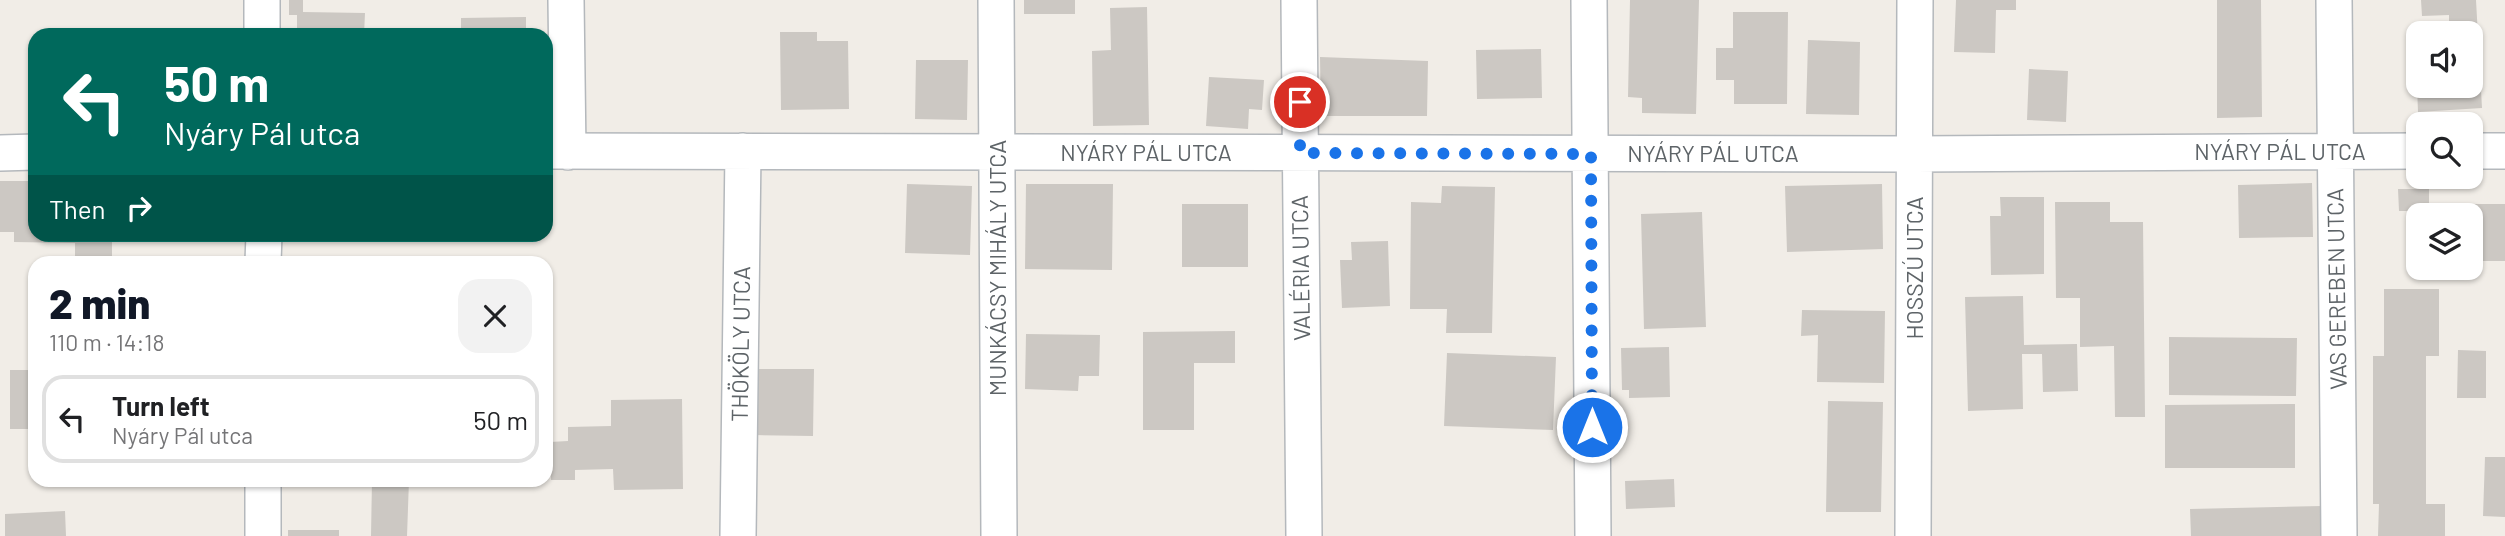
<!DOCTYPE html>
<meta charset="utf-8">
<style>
:root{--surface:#fff;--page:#f2f2f2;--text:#202124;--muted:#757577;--line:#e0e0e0;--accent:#111827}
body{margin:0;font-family:Barlow,sans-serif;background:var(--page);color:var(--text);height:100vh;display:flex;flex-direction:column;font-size:26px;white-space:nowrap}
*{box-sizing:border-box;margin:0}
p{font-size:23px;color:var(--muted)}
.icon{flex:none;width:38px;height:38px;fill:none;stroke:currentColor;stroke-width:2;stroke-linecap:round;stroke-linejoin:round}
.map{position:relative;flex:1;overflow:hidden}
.panel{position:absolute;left:28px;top:256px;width:525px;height:231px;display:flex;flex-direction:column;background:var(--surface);border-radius:21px;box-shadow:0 2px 5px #0004}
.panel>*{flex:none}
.guide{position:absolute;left:28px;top:28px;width:525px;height:214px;border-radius:21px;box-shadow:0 2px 5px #0004;background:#00695c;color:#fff;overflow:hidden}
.fabs{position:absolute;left:2406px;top:21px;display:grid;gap:14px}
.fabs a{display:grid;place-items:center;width:77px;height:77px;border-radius:14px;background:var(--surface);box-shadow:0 2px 5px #0004;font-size:35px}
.pin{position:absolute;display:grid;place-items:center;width:60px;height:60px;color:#fff;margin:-30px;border:4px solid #fff;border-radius:50%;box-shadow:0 2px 7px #0007}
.me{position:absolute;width:77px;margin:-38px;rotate:0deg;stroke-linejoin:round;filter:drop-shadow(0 0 5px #0008)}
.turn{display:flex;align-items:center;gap:24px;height:147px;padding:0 21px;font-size:32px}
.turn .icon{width:91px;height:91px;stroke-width:2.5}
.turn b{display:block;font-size:49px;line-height:60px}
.then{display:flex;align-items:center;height:66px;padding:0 21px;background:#0003;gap:14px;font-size:26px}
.round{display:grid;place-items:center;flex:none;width:74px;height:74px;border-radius:21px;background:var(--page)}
.overview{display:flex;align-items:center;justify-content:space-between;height:119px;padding:0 21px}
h1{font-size:42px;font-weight:800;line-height:52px;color:var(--accent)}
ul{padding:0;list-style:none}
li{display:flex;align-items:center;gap:21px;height:88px;margin:0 14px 10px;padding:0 7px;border:4px solid var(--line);border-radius:21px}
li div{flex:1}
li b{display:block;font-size:26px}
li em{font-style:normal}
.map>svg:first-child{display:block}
.building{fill:#ccc8c3}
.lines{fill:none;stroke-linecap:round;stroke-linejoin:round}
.minor-casing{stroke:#b4b8bc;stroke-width:38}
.minor{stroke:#fff;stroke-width:35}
.route{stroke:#1a73e8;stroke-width:12;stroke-dasharray:0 21.6}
.labels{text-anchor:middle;stroke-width:5;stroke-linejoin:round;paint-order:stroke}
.street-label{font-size:23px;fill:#5e6468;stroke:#fff}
</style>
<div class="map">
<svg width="2505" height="536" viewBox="0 0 2505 536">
<rect width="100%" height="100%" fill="#f1ede7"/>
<path class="building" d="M289,0H303V12L365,13L364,35H297V15H289Z
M1024,0H1075V14H1024Z
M1630,0H1699L1696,114L1642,113V98L1628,97Z
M1956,0H2016V10H1996L1995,53L1954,52Z
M2217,0H2261L2262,117L2217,118Z
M2421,0H2476L2482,108L2418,112L2417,86H2471V33H2449V15L2422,16Z
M1147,7L1149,125L1093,126L1092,51L1111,50L1110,8Z
M1733,12H1788L1787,104H1734V80H1716V48H1733Z
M526,17V35H461V18Z
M780,32H817V41H848L849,109L781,110Z
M1808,40L1860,42L1859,115L1806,114Z
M2414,45H2418V83H2416Z
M1541,49L1542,98L1477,99L1476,50Z
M1320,57L1428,61L1427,116H1321Z
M916,60H968L967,120L915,119Z
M2029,69L2068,71L2066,122L2027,120Z
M1209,77L1264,80L1262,110L1249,109L1248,129L1206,126Z
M0,181H35V234H112V262H75V243L14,242V232H0Z
M2312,183L2313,237L2239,238L2238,185Z
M907,184L972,186L970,255L905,253Z
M1026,184H1113L1112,270L1025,269Z
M1882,184L1883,249L1787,252L1785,186Z
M1442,186L1495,187L1492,333H1446L1447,309H1410L1411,202L1441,203Z
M2398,189H2429V211H2399Z
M2000,197H2044V274L1991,275L1990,216H2001Z
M2055,202H2110V222H2143L2145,417H2115L2114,346L2080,347V298H2056Z
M1182,204H1248V267H1182Z
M2431,204H2505V261H2477V273H2431V268H2471V215H2431Z
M1702,212L1706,327L1644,329L1641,214Z
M1388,241L1390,306L1342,308L1340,260H1352L1351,242Z
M2384,289H2439V356H2426V504H2445V536H2378L2379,504H2373V356H2384Z
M2023,296L2024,345L2077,344L2078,391L2043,392L2042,354H2022L2023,409L1968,411L1965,297Z
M1802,310L1885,311L1884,383L1817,382L1818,335L1801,336Z
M1235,331V363H1194V430H1143V332Z
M1026,334L1100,335L1099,376H1079L1078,391L1025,389Z
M2169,337L2297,338L2296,396L2169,395Z
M1669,347L1670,397L1629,398V390H1622L1621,348Z
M2458,350L2486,351V398H2457Z
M1447,353L1556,357L1553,430L1444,426Z
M755,369H814L813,436L754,435Z
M10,370H35V429H10Z
M682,399L683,489L614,490L613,469L575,470V480H551L550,442L568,441V427L611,426V400Z
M1828,401L1883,402L1881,512H1826Z
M2295,404V468H2165V405Z
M2485,457H2505V517L2483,516Z
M1674,479L1675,507L1626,509L1625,481Z
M372,480H409L407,536H371Z
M2322,506V536H2191L2190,509Z
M65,511L66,536H5V514Z
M288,530H339V536H288Z"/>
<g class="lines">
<g class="minor-casing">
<path id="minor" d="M262,0V35
M566,0L568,152
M996,0L999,536
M1299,0L1304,536
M1589,0L1593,536
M2334,0L2339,536
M546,151L1916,154L2418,151
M2471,151H2505
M0,153L35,152
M263,262L264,234
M263,536V480
M738,536L743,151
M1913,536L1915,0"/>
</g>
<use href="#minor" class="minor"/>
</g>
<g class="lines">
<path class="route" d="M1300,102V153L1591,154L1592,427"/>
</g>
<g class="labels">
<g class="street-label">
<text x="2280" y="160">NYÁRY PÁL UTCA</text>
<text x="1146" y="161">NYÁRY PÁL UTCA</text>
<text x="1713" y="162">NYÁRY PÁL UTCA</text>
<text transform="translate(998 268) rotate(-90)" y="8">MUNKÁCSY MIHÁLY UTCA</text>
<text transform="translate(1301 268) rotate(-91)" y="8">VALÉRIA UTCA</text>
<text transform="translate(1915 268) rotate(-90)" y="8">HOSSZÚ UTCA</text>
<text transform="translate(2337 289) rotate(-91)" y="8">VAS GEREBEN UTCA</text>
<text transform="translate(741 344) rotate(-89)" y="8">THÖKÖLY UTCA</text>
</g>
</g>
</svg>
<div class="fabs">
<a><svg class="icon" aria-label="sound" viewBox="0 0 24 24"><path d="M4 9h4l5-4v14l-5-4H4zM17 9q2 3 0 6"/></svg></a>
<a><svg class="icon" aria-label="search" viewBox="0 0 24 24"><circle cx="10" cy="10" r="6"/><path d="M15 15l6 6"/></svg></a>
<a><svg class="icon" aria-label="layers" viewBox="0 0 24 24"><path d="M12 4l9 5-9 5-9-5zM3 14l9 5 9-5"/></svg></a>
</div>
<div class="pin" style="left:1300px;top:102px;background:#d93025"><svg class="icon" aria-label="arrive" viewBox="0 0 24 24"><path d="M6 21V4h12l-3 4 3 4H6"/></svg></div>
<svg class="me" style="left:1592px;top:427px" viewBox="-20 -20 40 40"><circle r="17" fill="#1a73e8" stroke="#fff" stroke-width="3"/><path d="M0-11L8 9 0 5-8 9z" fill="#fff"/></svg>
<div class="guide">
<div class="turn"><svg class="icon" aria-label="left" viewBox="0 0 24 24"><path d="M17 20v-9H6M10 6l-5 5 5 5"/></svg><div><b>50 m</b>Nyáry Pál utca</div></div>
<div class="then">Then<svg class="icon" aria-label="right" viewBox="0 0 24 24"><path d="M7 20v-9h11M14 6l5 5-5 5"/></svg></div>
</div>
<section class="panel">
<div class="overview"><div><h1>2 min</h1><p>110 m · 14:18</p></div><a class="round"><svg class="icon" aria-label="close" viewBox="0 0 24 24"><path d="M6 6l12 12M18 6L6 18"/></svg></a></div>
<ul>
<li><svg class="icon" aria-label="left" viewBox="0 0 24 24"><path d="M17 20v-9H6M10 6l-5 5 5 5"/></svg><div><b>Turn left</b><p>Nyáry Pál utca</p></div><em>50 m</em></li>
</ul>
</section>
</div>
